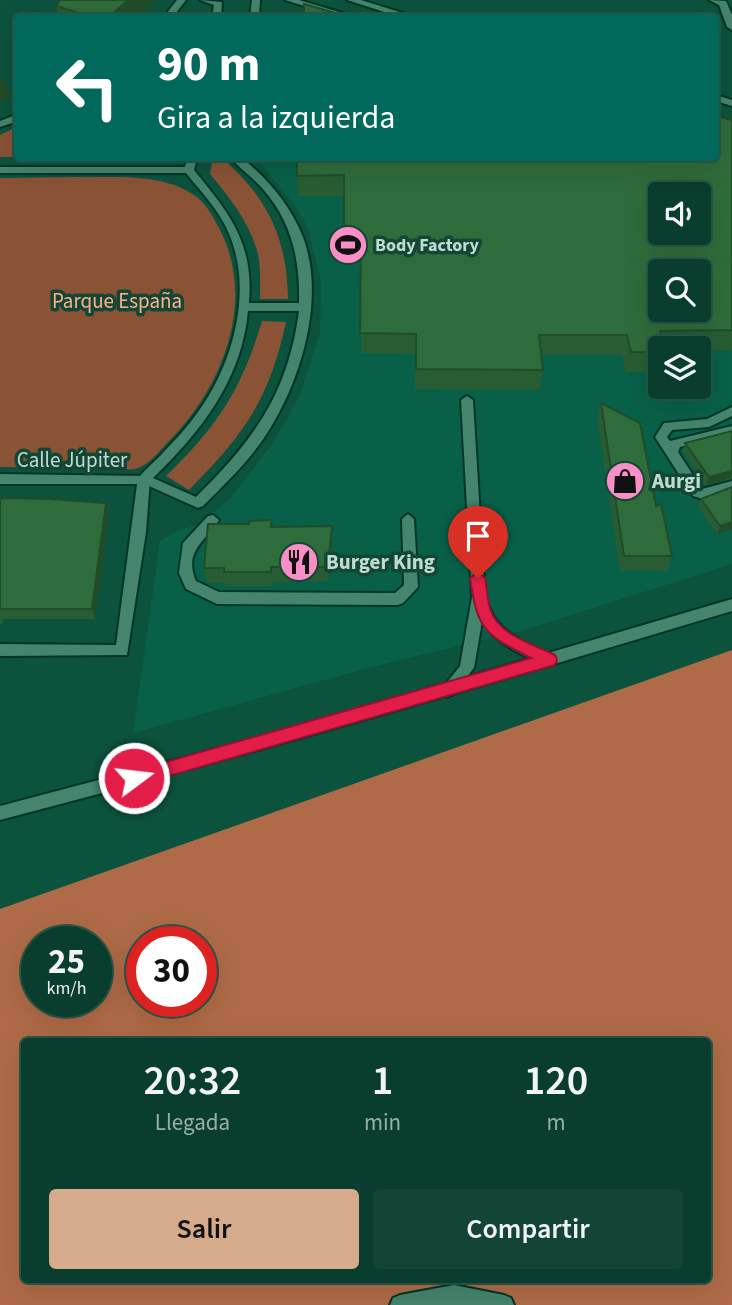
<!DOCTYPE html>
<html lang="es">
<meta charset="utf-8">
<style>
:root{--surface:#093e2e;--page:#124536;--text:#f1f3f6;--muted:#99aeaa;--line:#29574a;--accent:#d6ab8b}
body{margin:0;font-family:"Source Sans 3",sans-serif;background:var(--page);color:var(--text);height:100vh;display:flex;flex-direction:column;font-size:26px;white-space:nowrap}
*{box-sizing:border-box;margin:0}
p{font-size:23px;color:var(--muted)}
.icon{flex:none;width:38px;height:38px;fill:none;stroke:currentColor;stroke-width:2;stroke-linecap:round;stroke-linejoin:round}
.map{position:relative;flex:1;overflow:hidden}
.sheet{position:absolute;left:21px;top:1038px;width:690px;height:245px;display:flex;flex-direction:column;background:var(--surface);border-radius:7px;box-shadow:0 7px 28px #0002,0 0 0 2px var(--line)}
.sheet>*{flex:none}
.guide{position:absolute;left:14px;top:14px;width:705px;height:147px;border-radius:7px;box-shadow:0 7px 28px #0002,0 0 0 2px var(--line);background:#00695c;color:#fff;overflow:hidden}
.buttons{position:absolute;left:648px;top:182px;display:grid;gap:14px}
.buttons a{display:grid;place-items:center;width:63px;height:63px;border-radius:7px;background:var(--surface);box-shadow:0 7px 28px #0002,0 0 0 2px var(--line);font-size:35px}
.speed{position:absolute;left:21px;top:926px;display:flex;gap:14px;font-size:35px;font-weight:700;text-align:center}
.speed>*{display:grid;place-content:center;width:91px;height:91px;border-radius:50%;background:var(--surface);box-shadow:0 7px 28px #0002,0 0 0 2px var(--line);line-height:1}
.speed small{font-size:18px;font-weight:400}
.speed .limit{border:10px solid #d22;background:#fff;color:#111}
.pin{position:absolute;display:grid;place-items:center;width:60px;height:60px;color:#fff;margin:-72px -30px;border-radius:50% 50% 50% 0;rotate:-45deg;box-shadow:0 0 7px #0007}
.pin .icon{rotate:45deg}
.me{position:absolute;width:77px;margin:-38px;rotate:75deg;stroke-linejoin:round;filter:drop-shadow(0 0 5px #0008)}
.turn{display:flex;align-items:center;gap:24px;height:147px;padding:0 28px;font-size:32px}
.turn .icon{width:91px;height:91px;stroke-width:2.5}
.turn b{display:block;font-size:49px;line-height:60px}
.eta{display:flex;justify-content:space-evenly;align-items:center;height:119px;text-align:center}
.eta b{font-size:42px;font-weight:600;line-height:49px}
.cta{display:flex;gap:14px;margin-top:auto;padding:14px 28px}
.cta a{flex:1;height:80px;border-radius:7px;background:var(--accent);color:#111;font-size:28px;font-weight:600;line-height:80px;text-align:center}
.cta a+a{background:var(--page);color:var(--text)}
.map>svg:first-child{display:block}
.built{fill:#086048;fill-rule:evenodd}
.green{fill:#8a5336}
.forest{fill:#af6b47;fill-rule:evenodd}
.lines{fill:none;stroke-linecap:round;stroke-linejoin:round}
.service-casing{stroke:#003627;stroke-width:4}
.pedestrian-casing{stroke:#003627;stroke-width:4}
.minor-casing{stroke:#003627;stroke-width:4}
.tertiary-casing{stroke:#003627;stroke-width:4}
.service{fill:#45846d;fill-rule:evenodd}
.pedestrian{fill:#45846d;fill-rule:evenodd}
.minor{fill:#45846d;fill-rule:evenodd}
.tertiary{fill:#45846d;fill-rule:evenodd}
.wall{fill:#285d33}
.shaded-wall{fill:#214c29}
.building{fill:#2f6c3b;stroke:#214c29;stroke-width:2;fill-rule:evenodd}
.route{fill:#e11d48;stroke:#92132f;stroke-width:2}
.labels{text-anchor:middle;stroke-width:7;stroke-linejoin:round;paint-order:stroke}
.far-poi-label{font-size:18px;font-weight:bold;fill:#beddd0;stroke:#144636;text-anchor:start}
.park-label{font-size:21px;fill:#fcaf88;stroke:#144636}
.street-label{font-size:21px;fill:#beddd0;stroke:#144636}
.poi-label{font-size:21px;font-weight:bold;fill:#beddd0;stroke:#144636;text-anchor:start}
</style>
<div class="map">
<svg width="732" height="1305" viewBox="0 0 732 1305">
<rect width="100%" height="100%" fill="#0c533e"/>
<path class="built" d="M732,143V564L524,630L368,668L133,733L160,541L177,531L197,525L228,501L271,446L300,395L320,333L321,281L310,236L304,220L292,202L256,158H716ZM660,194H698V233H660ZM660,271H698V310H660ZM660,348H698V387H660Z"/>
<path class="green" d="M17,127V157H0V135Z
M213,158H222C268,198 287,238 288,299H260C260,285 261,268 258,254C250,223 230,198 210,174Z
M75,177C113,178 160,172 194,195C206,203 212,215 219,228C257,300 223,386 170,440C161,449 150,464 138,468C129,471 115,468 106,468C71,468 35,467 0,467V178Z
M262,321L286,322C269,400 245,433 189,490L166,476C217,427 242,389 262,321Z"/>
<path class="forest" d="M732,650V1305H0V909ZM37,942H96V1001H37ZM142,942H201V1001H142ZM24,1041H707V1279H24Z"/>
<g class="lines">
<g class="service-casing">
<path id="service" d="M252,0H260L259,18H250Z
M467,396L473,400L485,599C489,606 491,613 496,620C510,638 534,647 554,656L556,660L554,664L549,666C524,657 496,644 482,621L474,668L452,695L447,697L442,695L440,691L460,666L472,597L461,400Z
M732,407V416L709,427L672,430L667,437L670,441L732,426V434L680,447L678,452L702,489L732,481V491L703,499L693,496L655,437L664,423L707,419Z
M408,514L414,519L418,587L403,603L398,605L217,604L186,589L179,573L183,543L208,516L213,515L219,520C206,541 183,551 196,581L219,592L395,593L404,585L402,519Z
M454,1285L504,1295L511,1298L514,1305H390L393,1298L400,1295Z"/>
</g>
<g class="pedestrian-casing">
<path id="pedestrian" d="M177,0H186L172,18H163Z
M200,0L222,2L221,18H212L214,5Z
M18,114V121L0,127V121Z
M187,158H197L194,170C230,214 254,243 249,303H299C300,259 292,222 262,188C252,177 239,168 231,158H242C268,179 290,205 303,237C326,299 301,381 266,435C248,462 225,484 203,506L198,508L140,482L138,479C144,470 152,464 160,456C172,443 185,430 195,416C232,368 254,292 229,234C220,211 201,192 186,173H0V167H185ZM248,311H299C288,393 254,440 196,497L153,478C201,432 242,379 248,311Z"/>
</g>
<g class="minor-casing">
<path id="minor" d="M709,0L726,1L732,15V30L727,27L719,5Z
M0,474L148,476L150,479L146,532L127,655L0,656V644L116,645L137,484H0Z
M732,599V611C489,684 246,756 0,820V806L276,733Z"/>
</g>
<g class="tertiary-casing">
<path id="tertiary" d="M285,0H299L359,18H343Z
M347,0H361L419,18H403Z
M716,95L732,100V106L716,101Z"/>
</g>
<use href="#service" class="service"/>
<use href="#pedestrian" class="pedestrian"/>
<use href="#minor" class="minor"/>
<use href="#tertiary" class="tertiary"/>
</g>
<path class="wall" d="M155,0L140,18H59L56,6Z
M732,120V350L698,351V348H660V368L659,372H626L622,355H541L543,370L539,390L415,389V354L361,353V259H344V196H298L297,176Z
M601,403L656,506L672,556L667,571L620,570L597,419Z
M732,431V479L706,485L683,451L685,443Z
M0,498L106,503L109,514L95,619H3L2,624H0Z
M701,499L732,529L717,534L698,507Z
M273,527L332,541L329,581L273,582V586H226V583H207L204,568Z"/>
<path class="shaded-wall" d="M128,0H155L140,18H108Z
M4,78L10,99L0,102V80Z
M732,471L731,478L706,485L709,477Z
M106,503L109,514L95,619L92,609Z
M732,522V529L717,534L720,526Z
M332,526V541L329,581L328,567Z"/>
<path class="building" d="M60,0H128L108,18H95L56,6Z
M304,4L353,18H304Z
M716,116L732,120V330L660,331L664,348H660V352H631L627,335H539L543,370L416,369V334L360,333L361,238L344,239V175L297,176V158H716ZM660,194H698V233H660ZM660,271H698V310H660Z
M601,403L640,423L656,506L661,504L672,556H624Z
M732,431V471L709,477L685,443Z
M732,487V522L720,526L701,499Z
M0,498L50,499L106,503L92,609H0Z
M272,520L271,527L332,526L328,567H271V572H224V568H204L208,524H249V521Z"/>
<path class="route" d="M478,572L485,578C487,588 487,601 491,611C499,635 535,645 555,655L557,660L555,665L134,786L128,784L125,778L128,773L134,771L531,658C484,634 478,631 470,578Z"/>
<defs>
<g id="stadium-disc" transform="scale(2.0125)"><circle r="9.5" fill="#fa8fc8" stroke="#144636"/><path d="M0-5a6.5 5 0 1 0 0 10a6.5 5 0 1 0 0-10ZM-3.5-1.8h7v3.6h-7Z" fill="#111"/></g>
<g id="shop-disc" transform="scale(2.0125)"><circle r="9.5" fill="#fa8fc8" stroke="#144636"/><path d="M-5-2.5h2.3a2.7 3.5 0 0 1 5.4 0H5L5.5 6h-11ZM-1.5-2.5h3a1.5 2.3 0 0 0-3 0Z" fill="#111"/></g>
<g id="restaurant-disc" transform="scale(2.0125)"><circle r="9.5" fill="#fa8fc8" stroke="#144636"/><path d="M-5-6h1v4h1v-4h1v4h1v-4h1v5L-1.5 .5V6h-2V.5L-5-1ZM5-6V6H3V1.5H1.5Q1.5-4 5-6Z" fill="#111"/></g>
</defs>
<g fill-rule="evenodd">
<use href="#stadium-disc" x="348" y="245"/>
<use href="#shop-disc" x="625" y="481"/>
<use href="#restaurant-disc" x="299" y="562"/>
</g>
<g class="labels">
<g class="far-poi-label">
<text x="375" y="251">Body Factory</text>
</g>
<g class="park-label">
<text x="117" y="308">Parque España</text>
</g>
<g class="street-label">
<text x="72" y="467">Calle Júpiter</text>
</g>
<g class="poi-label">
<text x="652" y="488">Aurgi</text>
<text x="326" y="569">Burger King</text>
</g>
</g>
</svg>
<div class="buttons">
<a><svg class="icon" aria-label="sound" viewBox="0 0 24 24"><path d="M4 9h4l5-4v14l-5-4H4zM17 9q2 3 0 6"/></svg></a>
<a><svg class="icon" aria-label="search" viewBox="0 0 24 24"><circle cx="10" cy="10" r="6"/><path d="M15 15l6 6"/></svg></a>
<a><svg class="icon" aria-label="layers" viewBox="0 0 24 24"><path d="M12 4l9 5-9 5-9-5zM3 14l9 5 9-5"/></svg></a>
</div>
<div class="speed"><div>25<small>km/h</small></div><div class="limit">30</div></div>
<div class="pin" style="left:478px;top:578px;background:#d93025"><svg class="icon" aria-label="arrive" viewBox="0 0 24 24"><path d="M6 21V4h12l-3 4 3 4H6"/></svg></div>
<svg class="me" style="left:134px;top:778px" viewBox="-20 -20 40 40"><circle r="17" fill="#e11d48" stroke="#fff" stroke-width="3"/><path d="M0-11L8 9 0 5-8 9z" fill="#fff"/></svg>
<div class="guide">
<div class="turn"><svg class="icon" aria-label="left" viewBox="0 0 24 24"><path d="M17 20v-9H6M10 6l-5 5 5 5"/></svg><div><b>90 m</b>Gira a la izquierda</div></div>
</div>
<section class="sheet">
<div class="eta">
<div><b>20:32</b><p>Llegada</p></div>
<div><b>1</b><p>min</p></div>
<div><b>120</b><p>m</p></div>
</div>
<div class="cta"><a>Salir</a><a>Compartir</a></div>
</section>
</div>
